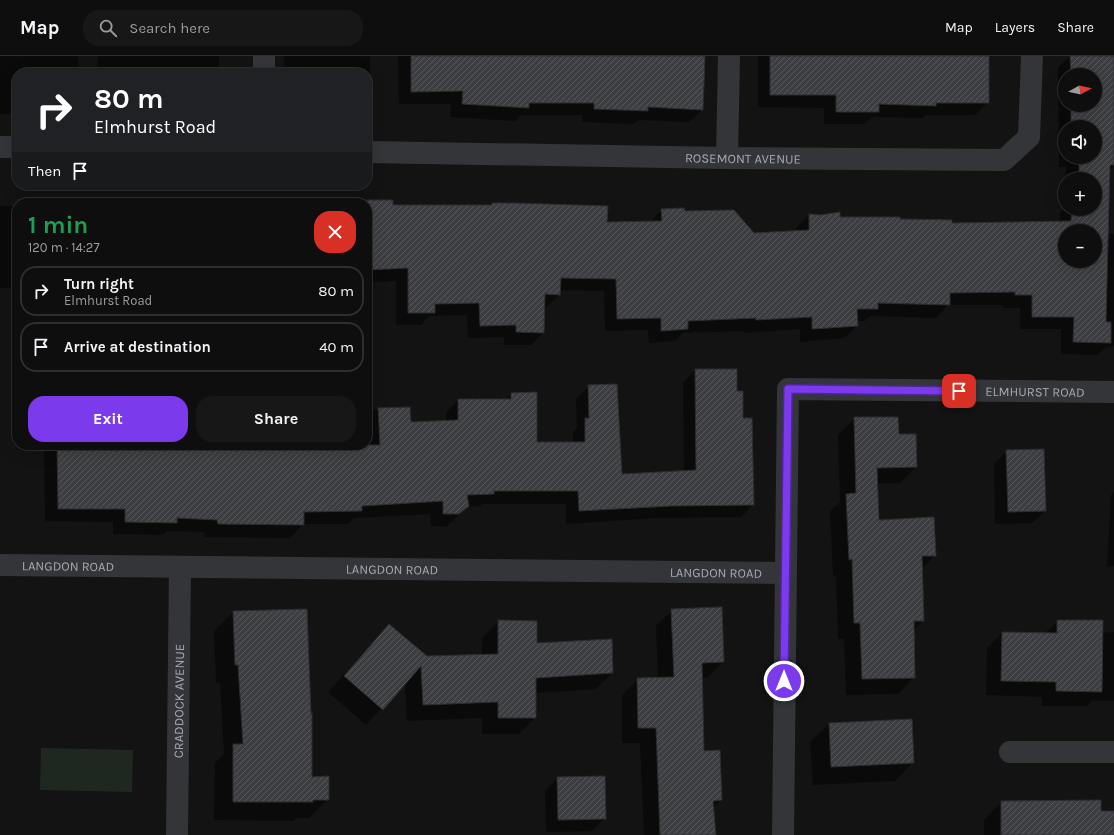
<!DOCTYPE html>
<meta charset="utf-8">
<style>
:root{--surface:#0e0e0f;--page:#171718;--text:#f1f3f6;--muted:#9b9c9e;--line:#2e2e2f;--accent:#7c3aed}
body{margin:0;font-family:Karla,sans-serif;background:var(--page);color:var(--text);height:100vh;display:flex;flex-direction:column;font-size:15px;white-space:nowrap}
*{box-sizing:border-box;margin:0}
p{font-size:13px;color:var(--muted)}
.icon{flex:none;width:22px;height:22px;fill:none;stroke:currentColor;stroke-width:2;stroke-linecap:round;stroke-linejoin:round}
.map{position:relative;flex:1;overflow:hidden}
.side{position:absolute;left:12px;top:142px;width:360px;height:252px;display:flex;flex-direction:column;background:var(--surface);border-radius:16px;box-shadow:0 4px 16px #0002,0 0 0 1px var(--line)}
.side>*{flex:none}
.top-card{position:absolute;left:12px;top:12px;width:360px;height:122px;border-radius:16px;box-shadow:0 4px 16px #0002,0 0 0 1px var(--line);background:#202124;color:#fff;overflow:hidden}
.needle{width:26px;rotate:82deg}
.buttons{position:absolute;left:1058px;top:12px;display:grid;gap:8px}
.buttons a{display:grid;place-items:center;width:44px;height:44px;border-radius:50%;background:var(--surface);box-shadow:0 4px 16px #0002,0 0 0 1px var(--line);font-size:20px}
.pin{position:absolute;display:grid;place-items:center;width:34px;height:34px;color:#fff;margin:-17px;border-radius:8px;box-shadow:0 2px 6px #0006}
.me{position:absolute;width:44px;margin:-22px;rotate:0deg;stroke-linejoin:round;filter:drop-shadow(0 0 3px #0008)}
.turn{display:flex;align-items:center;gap:14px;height:84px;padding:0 16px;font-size:18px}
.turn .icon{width:52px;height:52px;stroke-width:2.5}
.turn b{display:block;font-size:28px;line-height:34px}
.then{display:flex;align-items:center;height:38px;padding:0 16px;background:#0003;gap:8px;font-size:15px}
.round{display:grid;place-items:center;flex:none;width:42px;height:42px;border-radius:16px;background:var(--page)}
.summary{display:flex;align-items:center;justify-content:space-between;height:68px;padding:0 16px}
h1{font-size:24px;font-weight:700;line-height:30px;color:#1e9e55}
.button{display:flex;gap:8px;margin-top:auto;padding:8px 16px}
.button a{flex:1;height:46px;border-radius:16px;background:var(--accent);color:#fff;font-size:16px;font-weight:700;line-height:46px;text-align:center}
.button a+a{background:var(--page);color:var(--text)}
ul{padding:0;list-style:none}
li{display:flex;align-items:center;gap:12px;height:50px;margin:0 8px 6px;padding:0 8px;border:2px solid var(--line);border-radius:16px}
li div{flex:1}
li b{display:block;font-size:15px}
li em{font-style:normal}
header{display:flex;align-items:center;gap:24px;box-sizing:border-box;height:56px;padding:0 20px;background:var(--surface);border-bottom:1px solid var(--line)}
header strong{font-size:19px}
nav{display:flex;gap:22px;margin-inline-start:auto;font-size:14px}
.search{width:280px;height:36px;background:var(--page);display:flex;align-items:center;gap:10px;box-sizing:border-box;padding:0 14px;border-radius:16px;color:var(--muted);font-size:15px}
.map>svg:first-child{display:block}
.pitch{fill:#1f2721}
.shadow{fill:#0007;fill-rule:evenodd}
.building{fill:url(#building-hatch);stroke:#2d2d30;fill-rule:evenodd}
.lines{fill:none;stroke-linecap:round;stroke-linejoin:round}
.street{stroke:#343539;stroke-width:22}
.route-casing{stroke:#51269a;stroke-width:10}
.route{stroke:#7c3aed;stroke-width:7}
.labels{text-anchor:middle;stroke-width:3;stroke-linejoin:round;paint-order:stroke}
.street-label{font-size:13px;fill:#a5a9b4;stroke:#0e0e0f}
</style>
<header>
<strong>Map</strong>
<div class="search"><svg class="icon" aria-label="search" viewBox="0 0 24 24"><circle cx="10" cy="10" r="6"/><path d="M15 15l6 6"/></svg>Search here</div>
<nav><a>Map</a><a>Layers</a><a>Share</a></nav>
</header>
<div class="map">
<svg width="1114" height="779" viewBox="0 0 1114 779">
<defs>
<pattern id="building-hatch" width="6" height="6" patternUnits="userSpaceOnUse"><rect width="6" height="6" fill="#3d3e41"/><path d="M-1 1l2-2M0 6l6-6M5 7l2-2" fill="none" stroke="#56575a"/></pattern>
</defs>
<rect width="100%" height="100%" fill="#131314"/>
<path class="pitch" d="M41,692L133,694L132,736L40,734Z"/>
<path class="shadow" d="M0,0H78L79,17H17V53L11,58H0Z
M98,0H219V17H97Z
M284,0H370V30L367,33V17H284Z
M398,0H704L702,54L689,66L638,64L634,68L582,66V59H520L515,65L450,61L451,48H399Z
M758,0H988V46L975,59H926L923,62L872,61L865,68H824V52L758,51Z
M1070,0H1114V110L1108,116L1107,178H1114V290L1106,291L1097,299L1061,298V273H1020V252H1003V249H948L936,262L870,260L865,265H857V270L844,282L800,286V273L744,277V275L683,277L675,285L649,287L648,274L605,275L604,235L559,234V239L547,251H544L543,277L531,289H504V281L468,282L467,259L429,260L421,269H396V225L367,226V147H343L344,146L392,145V150L606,167L650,166L662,154L684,156L754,178L796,176V172L809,159L951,168L1059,166L1060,156L1065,151V153H1095V123H1066V111H1059L1058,12ZM1065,19H1095V49H1065ZM1065,71H1095V101H1065ZM1065,175H1095V205H1065Z
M0,150H17V232H0Z
M695,314L736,336L742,363L753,449L741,461L657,462L566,468V448H483L480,450L467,451L446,471L431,470L430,458L354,462L348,468H303L290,482L205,481L204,476L167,475L163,479L113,478V466L45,465L44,389H367V354L409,352L410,367L446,365V356L459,344H505L511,338L536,387H573V376L577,372L576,343L589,330L621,419L684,416L683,327Z
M855,362L898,379L916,411L900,427H877L878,465L935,499L922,513L923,564L913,575L914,621L898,638L846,639L844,583H838L836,519L833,520L830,455L840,446L838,379Z
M1007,395L1045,455L1032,467L995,468L994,408Z
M1114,436V510H1107L1111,439Z
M672,554L723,606L707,622H702L703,696L721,744L713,752L715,779H644L640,687H622V639L638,623L658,622L656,570Z
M233,556L311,722L328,743L309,762H296L293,765L214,764L215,707L224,698L220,627H216L214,575Z
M499,565L536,588L612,617L596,633L535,637V662L519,678H482V662L407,665L405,627L366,669L328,636L390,569L427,601L482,599V582Z
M1058,565L1102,577L1114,576V645H1092L1087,650H1042V641L986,639L987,592L1002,577H1045Z
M829,668L913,706L895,725L813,729L810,686Z
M558,722L605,762L592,775L546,776L545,735Z
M1001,746L1114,756V779H984V764Z"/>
<path class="building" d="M411,0H705L703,54L648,51V55L594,53V47H529V52L462,48L463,35L411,36Z
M770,0H989V47H936V50L879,48V56H836V39H770Z
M1070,0H1114V109H1110L1106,266H1111V287L1073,286L1074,261H1032V239H1015V236L950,237V249L878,247V253H857L858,270L812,273V261L756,264V262L688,265V273L661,275V262L617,263L616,223L561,222L560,239L545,238L544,277L516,276V269L480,270L479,247L435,248V257H408V212L367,214V144H393V149H492V147H514L608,150L607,166L662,165L661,153L684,152L685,155L734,154L754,177L809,174V158L820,159L840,156V161H900V163L952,164V167L1071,165L1072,153H1095V123H1079V101H1095V71H1071V49H1095V19H1071ZM1065,175H1095V205H1065Z
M695,313H737V335H743V362H752L754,449L671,450L579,455L578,435H494V438L467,439L469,450L459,458H443V445L362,450V455L304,456V469L218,468L217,464L177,462V467L125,466V453H58L57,389H380L378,352L410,351L411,366L458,364V343H511V337L537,336V386H585V362H589L588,329L617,328L622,418L696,414Z
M854,361H898L899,378H916L917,411L877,412L879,464L934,461L936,500H922L924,565H914L915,622L862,623L860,567H854L852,503L849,504L846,438L856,437Z
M1044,393L1046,455L1008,456L1006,394Z
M722,551L724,606L702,607L704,695L720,694L722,744L713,745L716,779H660L656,672H638L637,622L674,621L671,553Z
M307,553L311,658L312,656V721L329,720V744H313V746H233V688H243L238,609H235L233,555Z
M498,564L537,565V587L612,583L613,617L536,622V662H498V646L423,649L421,610L383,654L344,620L389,568L427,600L498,598Z
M1057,564H1103L1102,636L1056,635V626L1001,625L1002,576L1057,577Z
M912,663L914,707L831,711L829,667Z
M605,720L606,763L558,764L557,721Z
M1101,744V755H1114V779H1001V745Z"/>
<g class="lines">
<g class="street">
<path d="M264,17V0"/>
<path d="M0,91H17"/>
<path id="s1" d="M367,96L727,102L1004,104L1029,81L1032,0"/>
<path d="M727,102L729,0"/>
<path id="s2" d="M0,509L785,517"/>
<path d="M1010,696H1114"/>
<path id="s3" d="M177,779L180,511"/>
<path id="s4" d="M783,779L788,333L1114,336"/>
</g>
</g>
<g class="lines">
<g class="route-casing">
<path id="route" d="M784,625L788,333L959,335"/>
</g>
<use href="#route" class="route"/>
</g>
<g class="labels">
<g class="street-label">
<text dy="5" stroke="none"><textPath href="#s1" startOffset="376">ROSEMONT AVENUE</textPath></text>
<text dy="5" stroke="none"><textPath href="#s4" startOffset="693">ELMHURST ROAD</textPath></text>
<text dy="5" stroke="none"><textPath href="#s2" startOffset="68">LANGDON ROAD</textPath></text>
<text dy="5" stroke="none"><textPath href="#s2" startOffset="392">LANGDON ROAD</textPath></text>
<text dy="5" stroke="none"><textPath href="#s2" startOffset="716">LANGDON ROAD</textPath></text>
<text dy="5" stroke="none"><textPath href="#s3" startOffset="134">CRADDOCK AVENUE</textPath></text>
</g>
</g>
</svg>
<div class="buttons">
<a><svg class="needle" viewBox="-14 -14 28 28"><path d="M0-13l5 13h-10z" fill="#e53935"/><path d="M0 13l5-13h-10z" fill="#9b9c9e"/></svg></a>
<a><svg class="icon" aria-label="sound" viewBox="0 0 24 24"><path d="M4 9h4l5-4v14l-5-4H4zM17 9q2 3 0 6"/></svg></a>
<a>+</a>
<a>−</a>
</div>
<div class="pin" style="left:959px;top:335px;background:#d93025"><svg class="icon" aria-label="arrive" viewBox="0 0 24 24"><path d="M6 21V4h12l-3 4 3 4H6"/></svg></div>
<svg class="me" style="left:784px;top:625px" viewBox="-20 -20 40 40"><circle r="17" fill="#7c3aed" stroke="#fff" stroke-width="3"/><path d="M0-11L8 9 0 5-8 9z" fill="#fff"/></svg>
<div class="top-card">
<div class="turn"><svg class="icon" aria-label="right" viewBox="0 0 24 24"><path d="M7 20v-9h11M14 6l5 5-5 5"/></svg><div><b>80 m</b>Elmhurst Road</div></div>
<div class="then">Then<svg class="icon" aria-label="arrive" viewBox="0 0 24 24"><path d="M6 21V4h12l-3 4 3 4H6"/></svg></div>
</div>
<section class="side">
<div class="summary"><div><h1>1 min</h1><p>120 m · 14:27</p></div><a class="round" style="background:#d93025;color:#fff"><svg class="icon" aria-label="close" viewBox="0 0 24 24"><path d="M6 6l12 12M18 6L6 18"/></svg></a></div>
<ul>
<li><svg class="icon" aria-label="right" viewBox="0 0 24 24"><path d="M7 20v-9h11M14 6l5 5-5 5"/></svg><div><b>Turn right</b><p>Elmhurst Road</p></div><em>80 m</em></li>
<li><svg class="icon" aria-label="arrive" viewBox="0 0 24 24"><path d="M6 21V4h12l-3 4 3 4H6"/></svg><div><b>Arrive at destination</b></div><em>40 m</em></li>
</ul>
<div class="button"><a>Exit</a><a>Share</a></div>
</section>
</div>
